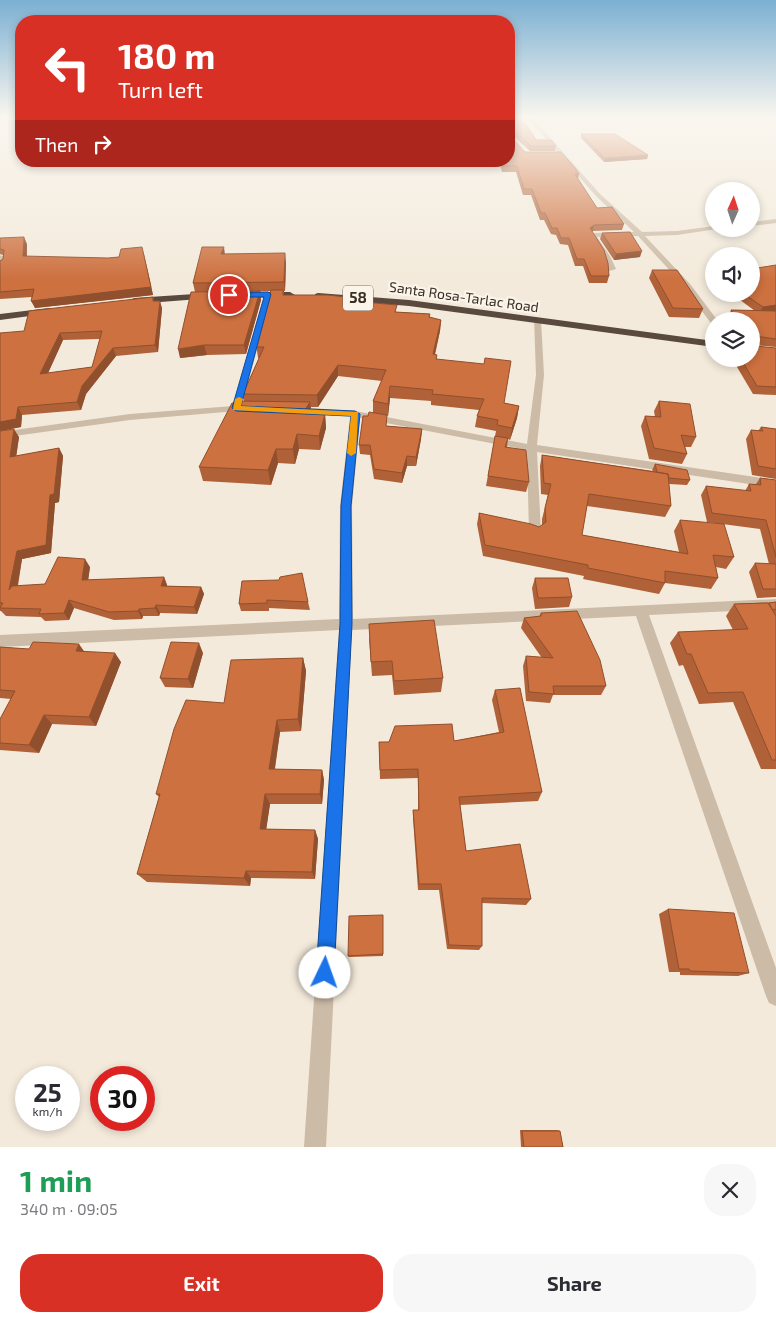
<!DOCTYPE html>
<meta charset="utf-8">
<style>
:root{--surface:#fff;--page:#f7f7f7;--text:#2b2b33;--muted:#7c7c81;--accent:#d93025}
body{margin:0;font-family:"Exo 2",sans-serif;background:var(--page);color:var(--text);height:100vh;display:flex;flex-direction:column;font-size:19px;white-space:nowrap}
*{box-sizing:border-box;margin:0}
p{font-size:16px;color:var(--muted)}
.icon{flex:none;width:28px;height:28px;fill:none;stroke:currentColor;stroke-width:2;stroke-linecap:round;stroke-linejoin:round}
.map{position:relative;height:1147px;overflow:hidden}
.details{display:flex;flex-direction:column;background:var(--surface);flex:1}
.details>*{flex:none}
.guide{position:absolute;left:15px;top:15px;width:500px;height:152px;border-radius:20px;box-shadow:0 2px 8px #0003;background:#d93025;color:#fff;overflow:hidden}
.needle{width:32px;rotate:3deg}
.tools{position:absolute;left:705px;top:182px;display:grid;gap:10px}
.tools a{display:grid;place-items:center;width:55px;height:55px;border-radius:50%;background:var(--surface);box-shadow:0 2px 8px #0003;font-size:25px}
.speed{position:absolute;left:15px;top:1066px;display:flex;gap:10px;font-size:25px;font-weight:700;text-align:center}
.speed>*{display:grid;place-content:center;width:65px;height:65px;border-radius:50%;background:var(--surface);box-shadow:0 2px 8px #0003;line-height:1}
.speed small{font-size:12px;font-weight:400}
.speed .limit{border:8px solid #d22;background:#fff;color:#111}
.pin{position:absolute;display:grid;place-items:center;width:42px;height:42px;color:#fff;margin:-21px;border:2px solid #fff;border-radius:50%;box-shadow:0 1px 5px #0007}
.me{position:absolute;width:55px;margin:-28px;rotate:3deg;stroke-linejoin:round;filter:drop-shadow(0 0 4px #0008)}
.turn{display:flex;align-items:center;gap:18px;height:105px;padding:0 20px;font-size:22px}
.turn .icon{width:65px;height:65px;stroke-width:2.5}
.turn b{display:block;font-size:35px;line-height:42px}
.then{display:flex;align-items:center;height:48px;padding:0 20px;background:#0003;gap:10px;font-size:19px}
.round{display:grid;place-items:center;flex:none;width:52px;height:52px;border-radius:20px;background:var(--page)}
.headline{display:flex;align-items:center;justify-content:space-between;height:85px;padding:0 20px}
h1{font-size:30px;font-weight:700;line-height:38px;color:#1e9e55}
.button{display:flex;gap:10px;margin-top:auto;padding:10px 20px}
.button a{flex:1;height:58px;border-radius:20px;background:var(--accent);color:#fff;font-size:20px;font-weight:700;line-height:58px;text-align:center}
.button a+a{background:var(--page);color:var(--text)}
.map>svg:first-child{display:block}
.lines{fill:none;stroke-linecap:round;stroke-linejoin:round}
.stream{fill:#78aab2;fill-rule:evenodd}
.minor{fill:#ccbba6;fill-rule:evenodd}
.highway{fill:#59493e;fill-rule:evenodd}
.wall{fill:#b06137;fill-rule:evenodd}
.shaded-wall{fill:#904f2d}
.building{fill:#cd7140;stroke:#904f2d;fill-rule:evenodd}
.route{fill:#1a73e8;stroke:#114b97}
.slow{fill:#f59e0b}
.labels{text-anchor:middle;stroke-width:4.5;stroke-linejoin:round;paint-order:stroke}
.far-street-label{font-size:14px;fill:#382e27;stroke:#fbf4e8}
.shield{fill:#fbf4e8;stroke:#726961;stroke-width:1}
.shield-label{font-size:15px;font-weight:bold;fill:#382e27}
</style>
<div class="map">
<svg width="776" height="1147" viewBox="0 0 776 1147">
<rect width="100%" height="100%" fill="#f3eadb"/>
<g class="lines">
<path class="stream" d="M0,118H8L0,120Z"/>
<path class="minor" d="M18,118H21V120L0,123V121Z
M527,118H532L540,126L600,194L642,232L677,231L714,226V229H717L677,235L645,236L690,284L718,321L711,323L675,276L638,236L597,237L610,256L616,269L609,271L604,256L590,235L593,233L634,232L596,196Z
M776,219V223L751,226V222Z
M0,255L5,257L4,266L0,268Z
M265,293L272,295L242,405L249,406V410L130,420L0,438V432L130,414L233,406Z
M534,318L541,320L544,375L537,445L776,480V488L537,452L541,533L535,537L529,533L527,450L360,418L352,506L353,619L776,599V609L649,615L776,968V1006L769,1003L766,996L636,616L352,630L326,1147H304L339,630L0,647V635L339,619L340,506L350,417L296,413L291,410L296,407L355,411L527,444L536,375Z"/>
<path class="highway" d="M241,292H290L295,295L290,298L238,297V293Z
M210,293L213,294V298L134,304L129,301L134,298Z
M318,293L409,300L714,341V347L409,306L315,298V294Z
M49,308L52,309V313L0,320V314Z"/>
</g>
<path class="wall" d="M509,118L536,140L556,146L555,151H530L510,133H509Z
M581,134L648,155L647,159L604,162L581,138Z
M525,152L579,174L578,180L597,208L624,224L622,230L593,231L592,232L609,276L607,283H589L583,266H575L568,245L560,244L556,235L551,234L544,220H540L531,195H523L516,172H502L499,161H509Z
M602,233L640,257L614,260L600,239Z
M0,238L27,244V257L108,258L144,254L153,295L35,308L32,297L0,299V261L3,259V255L0,254Z
M225,254L286,262L285,291H284V295L365,299L366,302L397,312L430,314V317L441,320L440,331L435,355L437,359L504,403L519,406L517,418L510,440L508,439L507,447L529,482L526,492L486,486L496,431L475,427L477,416L479,410L431,405V401L390,398L388,416L373,413V401L382,381L338,376L318,407H311V413L325,414L326,428L320,450L299,449L295,464L278,463L271,485L203,481L199,467L236,404L244,401L243,394L259,358H258L256,343L271,291L195,292L193,283Z
M776,265V347L754,345L755,346L776,348V395L753,394L737,367L738,359H751V321H730L728,318L731,310L755,311L732,294H751Z
M652,270L703,309L699,318L669,317L649,278Z
M260,291L261,300L246,354L207,355L180,358Z
M153,297L154,301L162,308L158,352L116,356L86,394L81,410L22,415L21,427L0,431L24,331ZM100,339L92,367L48,373L63,340Z
M659,401L696,437L691,447H685L687,454L682,464L649,459L641,426L645,416L655,417L654,411Z
M387,426L422,429L421,439L416,466H407L402,483L374,479L370,455L360,454L359,445Z
M761,427L776,429V479L752,475L746,439L751,430L758,431Z
M0,431L19,437L16,456L59,448L63,456L59,502L55,503L51,553L22,559L18,586L45,584L90,567L88,580L164,577L167,585V586L201,587L204,594L197,614L160,613L159,616H143L142,619L114,620L74,608L69,620L45,621L41,617L6,616L1,611H0Z
M542,455L653,471L652,470L655,464L690,480L687,485L669,484L671,506L665,517L587,506L582,535L679,552L674,531L680,520L734,557L726,569L716,567L718,578L711,589L665,583L659,594L583,579L584,576L483,556L477,524L479,513L539,527L542,525V519L548,495L541,494L540,466Z
M760,478L776,480V597L757,598L749,572L755,563L769,564L760,529L707,522L701,495L706,486L745,491L749,484H756Z
M535,578L572,597L569,607L535,609L532,588Z
M242,581L308,602L310,610L269,608V611H241L239,604Z
M776,602V769H761L733,702L699,704L683,665L679,666L670,643L678,632L733,630L726,616L734,604Z
M541,613L606,686L601,695H553L550,703L526,701L523,666L526,656L542,658L521,628L524,618L539,617Z
M369,638L443,678L441,692L394,695L392,675L372,676Z
M0,647L29,649L85,651L121,662L96,726L52,724L39,753L0,750V719L11,699L0,698Z
M203,653L193,688L165,687L160,678Z
M303,658L306,671L301,731L280,732L275,769L322,770L324,780L322,804H270L266,829L315,830L318,839L315,879L251,878L250,886L147,882L137,874L159,797L156,794L224,703Z
M495,690L542,792L538,801L460,805L466,851L531,899L526,905L482,903V946L479,950L447,949L439,890H418L413,818V810H418V778L380,779L379,742L454,741L499,732L492,700Z
M668,909L749,973L738,976L680,975V972H669L659,914Z
M383,915V956L349,957L348,956Z
M520,1130H557L560,1131L563,1147H521Z"/>
<path class="shaded-wall" d="M511,127L510,133H509V128Z
M648,155L647,159L604,162L605,158Z
M594,225L593,231L588,235L590,228Z
M24,237L27,244L26,263L23,256Z
M142,247L153,295L35,308L31,301Z
M224,247L225,255L221,254Z
M642,251L640,257L614,260L616,254Z
M285,253L286,262L285,291L284,282Z
M260,291L261,300L246,354L244,345Z
M160,301L162,308L158,352L155,345Z
M776,305V311L759,313L763,307Z
M441,320L440,331L432,365L433,354Z
M60,333L63,340L44,382L40,374Z
M204,345L207,355L180,358L178,349Z
M113,348L116,356L86,394L81,410L77,402L82,386Z
M338,365V376L318,407L317,395Z
M390,386V398L388,416V404Z
M310,402L312,417L303,413Z
M519,406L517,418L510,440L512,428Z
M18,407L22,415L21,427L0,431V422Z
M325,414L326,428L320,450L319,436Z
M14,429L19,437L15,465L10,457Z
M422,429L421,439L416,466V457Z
M297,434L299,449L295,464L293,449Z
M59,448L63,456L59,502L55,503L51,553L22,559L15,598L9,590L17,551L50,495Z
M276,449L278,463L271,485L268,470Z
M407,456V466L402,483V473Z
M85,559L90,567L87,588L82,580Z
M164,577L167,585L165,594L161,586Z
M201,587L204,594L197,614L194,607Z
M69,600L74,608L69,620L64,613Z
M156,605L160,613L159,616L155,608Z
M139,609L143,616L142,619L138,611Z
M199,643L203,653L193,688L188,679Z
M79,644L86,654L76,651Z
M115,653L121,662L96,726L89,717Z
M303,658L306,671L301,731L298,719Z
M44,715L52,724L39,753L29,745Z
M277,720L280,732L273,779L269,769Z
M322,770L324,780L322,804L320,794Z
M265,794L270,804L265,838L260,829Z
M315,830L318,839L315,879L312,872Z
M246,871L251,878L250,886L244,878Z"/>
<path class="building" d="M509,118H522L536,140H551L556,146H531L511,127L509,128Z
M509,134L525,152H561L575,168L579,174H575L597,208L612,207L624,224L594,225L590,228L604,250L608,263L609,276H591L584,259H577L569,238H561L557,228H552L545,213H541L532,189H524L517,166H503L501,161H509Z
M581,134H615L648,155L605,158Z
M630,232L642,251L616,254L602,233Z
M24,237L23,256L108,258L119,257L121,249L142,247L151,287L31,301L34,289L0,292V261L3,259L4,250L0,249V238Z
M202,247H224L221,254L285,253L284,282L193,283Z
M776,265V305L763,307L744,294H751V269Z
M652,270H677L703,309L673,308Z
M271,290H283V295H328L365,299L364,302L397,305L395,312L430,314L429,317L441,320L433,354L437,355L436,359L484,364L485,358L511,361L504,403L519,406L512,428L497,425L498,420L477,416L484,399L432,394L433,390L390,386L388,404L373,401L386,370L338,365L317,395L243,394L264,347H256L258,343H256Z
M260,291L244,345H204L178,349L191,292Z
M153,297V301H160L155,345L113,348L82,386L77,402L18,407L16,419L0,422V333L24,331L29,311ZM102,331L92,367L40,374L60,333Z
M731,310L776,311V339L755,336L753,338L755,346L776,348V387L757,386L741,359H751V321H739Z
M237,401L310,402L303,413L325,414L319,436L297,434L293,449H276L268,470L199,467L232,403L236,404Z
M659,401L690,404L696,437L681,435L687,454L654,448L645,416L661,417Z
M369,412L387,415L386,426L422,429L416,457L407,456L402,473L374,469L370,445H359L363,416H368Z
M761,427L776,429V469L758,466L751,430L763,431Z
M14,429L10,457L59,448L54,494L50,495L46,545L17,551L9,590L12,586L45,584L58,557L85,559L82,580L164,577L161,586L201,587L194,607L156,605L155,608L139,609L138,611L109,612L69,600L64,613L39,614L41,609L0,608L3,603H0V431Z
M495,436L508,438L505,447L526,450L529,482L488,476Z
M542,455L668,474L671,506L589,494L582,535L688,554L680,520L724,524L734,557L713,555L718,578L665,571V583L588,568V565L485,545L479,513L531,524L539,527L546,522L545,508L551,484L544,483Z
M655,464L687,470L690,480L669,478L668,474L657,472Z
M760,478L776,480V557L766,520L712,513L706,486L751,491L749,484L761,485Z
M755,563L776,564V589H763Z
M302,573L308,602L267,600V603L239,604L242,581L279,580L280,577Z
M535,578H568L572,597L538,598Z
M776,602V610L772,609L769,603Z
M768,603L776,616V760H772L743,692L708,693L691,654H687L678,632L748,629L734,604Z
M577,611L600,660L606,686H553L554,694L529,692L526,656L553,658L524,618L541,616V613Z
M434,620L443,678L394,681L392,661L371,662L369,624Z
M33,642L79,644L76,651L115,653L89,717L44,715L29,745L0,743V719L15,691L0,690V647L29,649Z
M171,642L199,643L188,679L160,678Z
M303,658L298,719L277,720L269,769L322,770L320,794H265L260,829L315,830L312,872L246,871L244,878L137,874L160,794H156L174,729L186,700L224,703L231,660Z
M520,688L542,792L459,797L466,851L520,844L531,899L482,898V946L449,945L441,884H419L413,810H419L418,769L380,770L379,742H389L395,726L452,724L454,741L504,732L495,690Z
M668,909L734,913L749,973L690,971L689,969H679Z
M383,915V954L348,956L349,916Z
M522,1131H560L563,1147H524Z"/>
<linearGradient id="sky" x2="0" y2="1"><stop stop-color="#7bb0d2"/><stop offset="0.42" stop-color="#faf6ef"/><stop offset="1" stop-color="#faf6ef" stop-opacity="0"/></linearGradient>
<rect width="776" height="279" fill="url(#sky)"/>
<path class="route" d="M268,292L271,294L241,406L355,411L360,414L351,506L352,624L334,973L332,979L325,982L319,979L316,973L340,624L341,506L351,416L236,411L232,408L264,297H229L225,295L229,293Z"/>
<path class="slow" d="M239,397L243,399L241,406L358,412L356,453L351,456L347,453L351,416L233,410L235,399Z"/>
<g class="labels">
<g class="far-street-label">
<text transform="translate(464 297) rotate(8)" y="5">Santa Rosa-Tarlac Road</text>
</g>
<rect class="shield" x="343" y="285.5" width="30" height="25" rx="4"/>
<g class="shield-label">
<text x="358" y="303">58</text>
</g>
</g>
</svg>
<div class="tools">
<a><svg class="needle" viewBox="-14 -14 28 28"><path d="M0-13l5 13h-10z" fill="#e53935"/><path d="M0 13l5-13h-10z" fill="#7c7c81"/></svg></a>
<a><svg class="icon" aria-label="sound" viewBox="0 0 24 24"><path d="M4 9h4l5-4v14l-5-4H4zM17 9q2 3 0 6"/></svg></a>
<a><svg class="icon" aria-label="layers" viewBox="0 0 24 24"><path d="M12 4l9 5-9 5-9-5zM3 14l9 5 9-5"/></svg></a>
</div>
<div class="speed"><div>25<small>km/h</small></div><div class="limit">30</div></div>
<div class="pin" style="left:229px;top:295px;background:#d93025"><svg class="icon" aria-label="arrive" viewBox="0 0 24 24"><path d="M6 21V4h12l-3 4 3 4H6"/></svg></div>
<svg class="me" style="left:325px;top:973px" viewBox="-20 -20 40 40"><circle r="19" fill="#fff"/><path d="M0-13L10 11 0 6-10 11z" fill="#1a73e8"/></svg>
<div class="guide">
<div class="turn"><svg class="icon" aria-label="left" viewBox="0 0 24 24"><path d="M17 20v-9H6M10 6l-5 5 5 5"/></svg><div><b>180 m</b>Turn left</div></div>
<div class="then">Then<svg class="icon" aria-label="right" viewBox="0 0 24 24"><path d="M7 20v-9h11M14 6l5 5-5 5"/></svg></div>
</div>
</div>
<section class="details">
<div class="headline"><div><h1>1 min</h1><p>340 m · 09:05</p></div><a class="round"><svg class="icon" aria-label="close" viewBox="0 0 24 24"><path d="M6 6l12 12M18 6L6 18"/></svg></a></div>
<div class="button"><a>Exit</a><a>Share</a></div>
</section>
